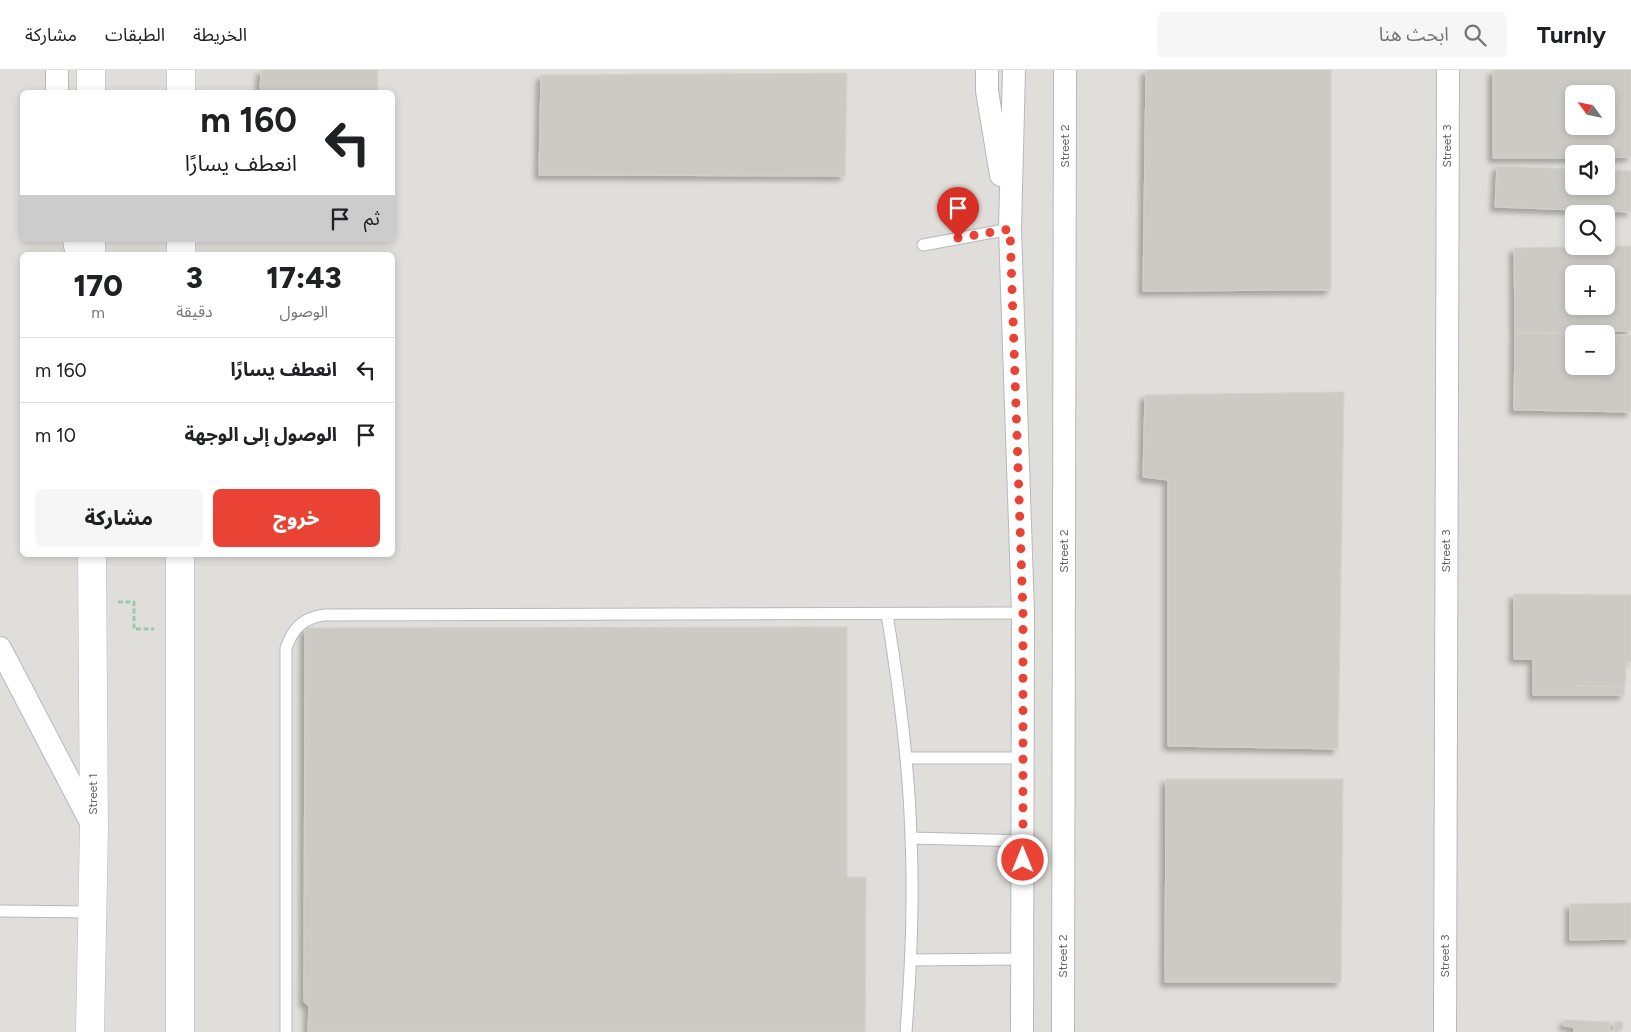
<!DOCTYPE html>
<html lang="ar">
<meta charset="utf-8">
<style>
:root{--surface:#fff;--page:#f6f6f6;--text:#202124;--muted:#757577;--line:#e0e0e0;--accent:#ea4335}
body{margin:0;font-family:Figtree,"Noto Sans Arabic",sans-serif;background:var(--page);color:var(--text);direction:rtl;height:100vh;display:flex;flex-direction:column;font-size:19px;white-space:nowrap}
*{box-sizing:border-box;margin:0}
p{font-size:16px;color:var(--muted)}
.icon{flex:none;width:28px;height:28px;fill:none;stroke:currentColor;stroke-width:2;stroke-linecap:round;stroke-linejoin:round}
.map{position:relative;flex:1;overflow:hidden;direction:ltr}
.side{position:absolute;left:20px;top:182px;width:375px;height:305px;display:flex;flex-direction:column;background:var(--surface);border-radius:8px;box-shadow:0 2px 8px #0003;direction:rtl}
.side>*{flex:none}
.banner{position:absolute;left:20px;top:20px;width:375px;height:152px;border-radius:8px;box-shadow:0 2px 8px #0003;direction:rtl;background:#fff;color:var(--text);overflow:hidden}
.needle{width:32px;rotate:303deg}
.buttons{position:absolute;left:1565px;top:15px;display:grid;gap:10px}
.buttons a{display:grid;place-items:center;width:50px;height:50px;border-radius:8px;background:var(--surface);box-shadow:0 2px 8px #0003;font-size:25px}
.pin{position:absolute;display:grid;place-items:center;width:42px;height:42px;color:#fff;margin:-51px -21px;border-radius:50% 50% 50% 0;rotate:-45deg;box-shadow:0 0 5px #0007}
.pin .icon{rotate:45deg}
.me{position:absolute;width:55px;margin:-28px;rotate:0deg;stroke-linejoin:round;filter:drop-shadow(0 0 4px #0008)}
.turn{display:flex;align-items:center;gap:18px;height:105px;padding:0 15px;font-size:22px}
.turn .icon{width:65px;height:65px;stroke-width:2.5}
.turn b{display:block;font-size:35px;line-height:42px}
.then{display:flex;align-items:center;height:48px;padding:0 15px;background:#0003;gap:10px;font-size:19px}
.eta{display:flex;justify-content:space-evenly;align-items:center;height:85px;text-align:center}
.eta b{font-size:30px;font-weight:800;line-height:35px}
.cta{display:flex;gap:10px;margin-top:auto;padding:10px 15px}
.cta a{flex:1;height:58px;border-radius:8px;background:var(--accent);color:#fff;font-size:20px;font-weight:800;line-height:58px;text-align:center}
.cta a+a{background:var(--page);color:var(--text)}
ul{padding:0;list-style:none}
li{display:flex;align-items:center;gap:15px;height:65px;padding:0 15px;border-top:1px solid var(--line)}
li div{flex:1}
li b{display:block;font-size:19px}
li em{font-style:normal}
header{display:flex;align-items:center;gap:30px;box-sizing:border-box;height:70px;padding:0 25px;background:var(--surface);border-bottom:1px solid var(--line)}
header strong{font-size:24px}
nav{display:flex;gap:28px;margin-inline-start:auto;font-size:18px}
.search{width:350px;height:45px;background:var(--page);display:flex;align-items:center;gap:12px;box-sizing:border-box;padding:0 18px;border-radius:8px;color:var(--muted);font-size:19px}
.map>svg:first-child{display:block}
.industrial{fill:#e0deda;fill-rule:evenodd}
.building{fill:#cccac5;stroke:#d6d1c6;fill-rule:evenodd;filter:url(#shadow)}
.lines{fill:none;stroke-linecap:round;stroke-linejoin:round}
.lane-casing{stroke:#b5b8bc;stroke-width:13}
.street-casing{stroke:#b5b8bc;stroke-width:24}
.secondary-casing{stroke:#b6babf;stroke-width:29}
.path{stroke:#9cc7a9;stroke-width:3;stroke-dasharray:5 2.5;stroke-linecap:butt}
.lane{stroke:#fff;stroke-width:11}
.street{stroke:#fff;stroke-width:22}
.secondary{stroke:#fff;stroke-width:28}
.route{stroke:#ea4335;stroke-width:9;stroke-dasharray:0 16.2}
.labels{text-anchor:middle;stroke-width:5;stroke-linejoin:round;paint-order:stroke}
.street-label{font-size:12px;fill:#5f6368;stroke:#fff}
</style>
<header>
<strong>Turnly</strong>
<div class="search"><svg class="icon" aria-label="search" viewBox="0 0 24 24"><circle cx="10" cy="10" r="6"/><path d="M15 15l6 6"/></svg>ابحث هنا</div>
<nav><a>الخريطة</a><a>الطبقات</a><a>مشاركة</a></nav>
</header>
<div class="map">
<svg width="1631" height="962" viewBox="0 0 1631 962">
<defs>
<filter id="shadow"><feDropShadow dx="-4.5" dy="4.5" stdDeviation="2.5" flood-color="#0004"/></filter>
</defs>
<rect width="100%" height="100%" fill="#f1efe8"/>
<path class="industrial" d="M0,0H1631V962H0ZM22,22H392V170H22ZM1574,24H1606V56H1574ZM1574,84H1606V116H1574ZM1574,144H1606V176H1574ZM22,185H392V485H22ZM1574,204H1606V236H1574ZM1574,264H1606V296H1574Z"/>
<path class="building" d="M261,0H378L377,22H260Z
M1146,0H1331V220L1143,221Z
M1493,0H1631V87L1606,88V84H1574V88H1493ZM1574,24H1606V56H1574Z
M847,3L845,106L539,105L541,5Z
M1497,96L1574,99V116H1606V100L1631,101V142L1495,137Z
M1631,176V261L1515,263L1514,178ZM1574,204H1606V236H1574Z
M1515,263L1574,264V296H1606V265H1631V342L1514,340Z
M1344,322L1338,679L1168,676V410L1143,407L1145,325Z
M1514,524L1631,525V592H1626L1625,616H1576L1624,617V625H1533V589H1514Z
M847,557V807H866L865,962H308L309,936L304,932L305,558Z
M1166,709H1343L1341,912H1165Z
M1631,833V869L1570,870V834Z
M1564,950L1609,952V960H1614V953L1618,951L1622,952L1623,958L1618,960V962H1574V957L1564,956Z"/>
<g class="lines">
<g class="lane-casing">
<path id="lane" d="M923,175L1010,159
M887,544C899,618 909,692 911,768C914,832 911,897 906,962
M906,688H1023
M911,768L1023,771
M0,841L92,842
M911,890L1022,889
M286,962V578C293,558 303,548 324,545L1023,543"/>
</g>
<g class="street-casing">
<path id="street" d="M57,0V22
M987,0V21L1001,105
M1014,0L1010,159L1023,543L1022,962
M74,170L77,185
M0,578L94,758
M1063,962L1065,0
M1445,962L1448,0"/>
</g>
<g class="secondary-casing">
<path id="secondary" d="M91,0V22
M181,22V0
M91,170V185
M181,185V170
M90,962L94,758L92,485
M180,962V485"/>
</g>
<path class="path" d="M118,532H134V559H154"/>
<use href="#lane" class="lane"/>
<use href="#street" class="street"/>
<use href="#secondary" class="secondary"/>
</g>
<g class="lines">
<path class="route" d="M958,168L1010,159L1023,543V790"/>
</g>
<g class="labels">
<g class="street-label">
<text transform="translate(1065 76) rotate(-90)" y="4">Street 2</text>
<text transform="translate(1447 76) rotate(-90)" y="4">Street 3</text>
<text transform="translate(1064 481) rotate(-90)" y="4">Street 2</text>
<text transform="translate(1446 481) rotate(-90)" y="4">Street 3</text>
<text transform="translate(93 724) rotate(-90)" y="4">Street 1</text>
<text transform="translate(1063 886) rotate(-90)" y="4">Street 2</text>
<text transform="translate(1445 886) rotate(-90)" y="4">Street 3</text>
</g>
</g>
</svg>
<div class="buttons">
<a><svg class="needle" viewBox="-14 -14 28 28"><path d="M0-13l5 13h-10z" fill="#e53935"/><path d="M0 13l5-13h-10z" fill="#757577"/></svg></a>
<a><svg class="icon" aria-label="sound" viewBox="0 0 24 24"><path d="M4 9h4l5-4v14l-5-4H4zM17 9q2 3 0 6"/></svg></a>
<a><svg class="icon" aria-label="search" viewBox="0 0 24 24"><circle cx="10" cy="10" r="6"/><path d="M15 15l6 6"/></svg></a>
<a>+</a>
<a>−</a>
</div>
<div class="pin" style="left:958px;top:168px;background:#d93025"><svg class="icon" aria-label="arrive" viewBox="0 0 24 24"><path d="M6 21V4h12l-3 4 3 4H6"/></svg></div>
<svg class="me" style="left:1023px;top:790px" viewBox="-20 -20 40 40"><circle r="17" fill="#ea4335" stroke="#fff" stroke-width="3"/><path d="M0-11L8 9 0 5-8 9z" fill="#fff"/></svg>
<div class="banner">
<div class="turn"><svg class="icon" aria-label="left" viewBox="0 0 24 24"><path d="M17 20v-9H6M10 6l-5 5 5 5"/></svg><div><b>160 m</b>انعطف يسارًا</div></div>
<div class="then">ثم<svg class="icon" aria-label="arrive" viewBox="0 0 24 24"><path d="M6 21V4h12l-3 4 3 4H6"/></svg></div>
</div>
<section class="side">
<div class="eta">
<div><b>17:43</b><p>الوصول</p></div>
<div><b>3</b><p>دقيقة</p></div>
<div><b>170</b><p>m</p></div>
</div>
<ul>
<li><svg class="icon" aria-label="left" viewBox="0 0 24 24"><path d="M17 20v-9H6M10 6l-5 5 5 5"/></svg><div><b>انعطف يسارًا</b></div><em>160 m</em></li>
<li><svg class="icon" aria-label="arrive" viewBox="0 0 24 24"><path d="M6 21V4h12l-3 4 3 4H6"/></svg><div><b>الوصول إلى الوجهة</b></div><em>10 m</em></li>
</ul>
<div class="cta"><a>خروج</a><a>مشاركة</a></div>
</section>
</div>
